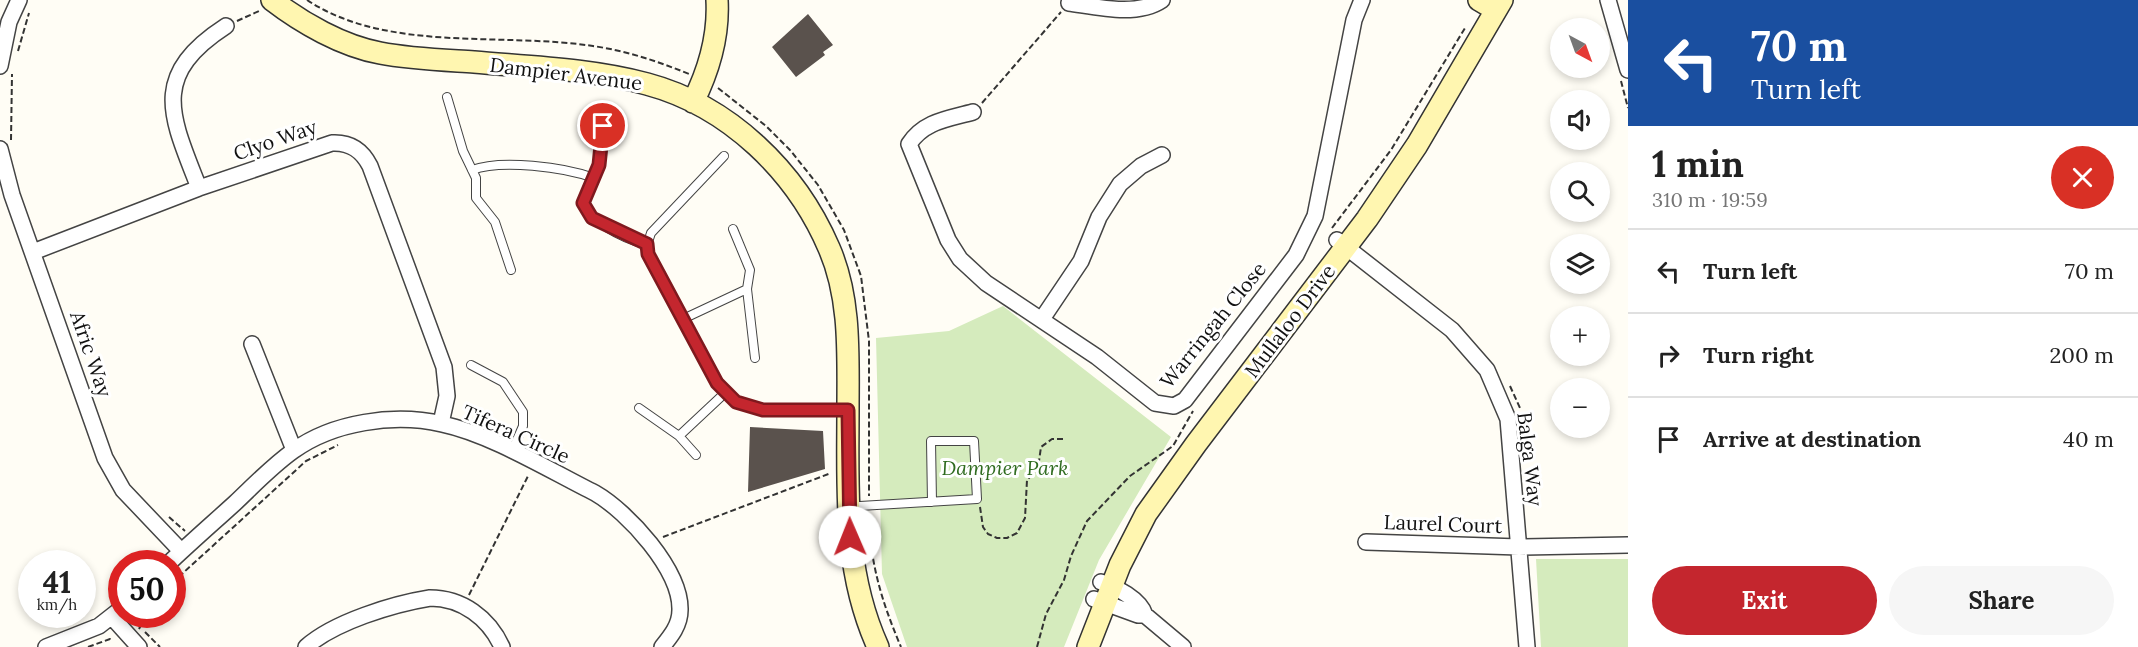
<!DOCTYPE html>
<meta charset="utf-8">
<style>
:root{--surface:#fff;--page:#f6f6f6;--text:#222;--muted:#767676;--line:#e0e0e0;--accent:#c4262e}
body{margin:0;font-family:Lora,serif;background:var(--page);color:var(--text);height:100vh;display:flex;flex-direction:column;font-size:22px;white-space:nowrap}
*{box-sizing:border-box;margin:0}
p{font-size:20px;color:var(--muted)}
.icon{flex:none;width:33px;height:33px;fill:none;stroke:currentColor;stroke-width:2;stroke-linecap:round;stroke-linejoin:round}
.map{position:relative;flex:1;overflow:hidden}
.side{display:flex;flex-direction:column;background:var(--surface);width:510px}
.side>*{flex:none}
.hud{background:#1a4fa0;color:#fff;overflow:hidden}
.needle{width:39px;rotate:139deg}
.tools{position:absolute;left:1550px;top:18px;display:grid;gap:12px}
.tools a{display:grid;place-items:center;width:60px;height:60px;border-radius:50%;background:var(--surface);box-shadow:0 3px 9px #0003;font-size:30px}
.speed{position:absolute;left:18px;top:550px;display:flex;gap:12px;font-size:30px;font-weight:700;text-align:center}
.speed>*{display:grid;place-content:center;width:78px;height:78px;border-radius:50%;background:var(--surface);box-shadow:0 3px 9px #0003;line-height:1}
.speed small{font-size:15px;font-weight:400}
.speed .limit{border:9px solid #d22;background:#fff;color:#111}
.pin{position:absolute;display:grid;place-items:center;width:51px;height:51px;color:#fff;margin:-26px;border:3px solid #fff;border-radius:50%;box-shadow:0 2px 6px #0007}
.me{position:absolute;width:66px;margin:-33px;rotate:359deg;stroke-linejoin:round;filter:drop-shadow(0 0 4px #0008)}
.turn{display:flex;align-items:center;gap:21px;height:126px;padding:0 24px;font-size:27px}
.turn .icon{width:78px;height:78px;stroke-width:2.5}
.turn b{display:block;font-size:42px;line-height:51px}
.round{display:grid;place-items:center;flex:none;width:63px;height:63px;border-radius:32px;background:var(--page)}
.headline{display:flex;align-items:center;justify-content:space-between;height:102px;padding:0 24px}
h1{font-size:36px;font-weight:700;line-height:45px}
.button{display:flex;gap:12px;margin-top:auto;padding:12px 24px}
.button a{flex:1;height:69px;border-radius:36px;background:var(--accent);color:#fff;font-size:24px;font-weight:700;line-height:69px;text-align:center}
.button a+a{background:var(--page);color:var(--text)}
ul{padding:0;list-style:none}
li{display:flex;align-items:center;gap:18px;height:84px;padding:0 24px;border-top:2px solid var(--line)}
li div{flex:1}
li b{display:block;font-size:22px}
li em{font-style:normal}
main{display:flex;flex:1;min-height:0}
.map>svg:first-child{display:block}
.green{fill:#d5ebbd}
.building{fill:#5a524d}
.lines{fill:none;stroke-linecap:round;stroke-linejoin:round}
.lane-casing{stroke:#444;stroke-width:10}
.street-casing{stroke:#444;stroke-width:18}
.secondary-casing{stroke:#333;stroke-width:24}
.path{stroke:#333;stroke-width:2;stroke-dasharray:6 3;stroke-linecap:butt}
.lane{stroke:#fff;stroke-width:8}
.street{stroke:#fff;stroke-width:15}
.secondary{stroke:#fff6b0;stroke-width:21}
.route-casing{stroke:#7f191e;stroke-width:15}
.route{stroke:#c4262e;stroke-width:10}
.labels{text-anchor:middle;stroke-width:6;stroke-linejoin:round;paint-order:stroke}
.street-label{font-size:20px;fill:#111;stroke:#fff}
.park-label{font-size:20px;font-style:italic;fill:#2f6b1f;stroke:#fff}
</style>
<main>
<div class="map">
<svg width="1628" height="647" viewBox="0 0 1628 647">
<rect width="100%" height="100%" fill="#fffdf5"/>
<path class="green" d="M1003,306L1171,437L1099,560L1064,647H907L882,574L876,338L949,331Z
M1536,559H1628V647H1541Z"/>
<path class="building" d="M808,14L833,45L823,52L825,55L796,77L772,47Z
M750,427L823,431L825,469L748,492Z"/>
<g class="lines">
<g class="lane-casing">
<path id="lane" d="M447,97L463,151L476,178V198L495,222L511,270
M606,106L599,165L583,203C596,225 623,238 647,245
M724,156L651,233L647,245L648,254L717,383L736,402L763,410L847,409
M472,170C501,159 564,167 594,178
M747,289L755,358
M683,319L747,289L750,270L733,229
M471,365L503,382L523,412V426L512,451
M639,408L679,436L696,455
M679,436L726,392
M860,506L977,499L974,441H931L932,502"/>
</g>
<g class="street-casing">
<path id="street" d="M1608,0L1628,70
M1069,3C1097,7 1137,17 1162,0
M0,66L9,22L19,0
M973,112C948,119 924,121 909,144L948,240L960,259L986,283L1097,357L1155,403L1174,406L1185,400L1296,255L1315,216L1354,20L1362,0
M0,149L12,195L105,458L123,490L181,551
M199,188C171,116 149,76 226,26
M1337,240L1452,330L1487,370L1508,419L1527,647
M33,252L199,188L332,143C350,142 362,150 370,166L444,367L447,396L441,423
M1042,319L1081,261L1099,217L1120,184L1141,166L1162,155
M252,344L294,450
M1366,542L1519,547L1628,545
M168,564C190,543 213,523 235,503C254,485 272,466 293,451C333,422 394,413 442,424C490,434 549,470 595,493C628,512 681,570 680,610C680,625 671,636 662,647
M1101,582C1116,587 1140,599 1145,615L1183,647
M1094,599L1138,615H1145
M112,617L139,647
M46,647L99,626L122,608
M306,647C334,622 393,604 430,598C462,598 489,618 502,647"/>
</g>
<g class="secondary-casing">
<path id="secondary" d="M272,0C302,23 342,46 380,53C411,59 443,60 474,62C531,67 592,69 647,84C729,106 796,171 829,248C851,298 848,355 848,409C848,492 843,570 878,647
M1479,0L1496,10
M693,102C709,70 719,36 717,0
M1088,647L1120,565L1146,514L1196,444L1367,219L1417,145L1502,0"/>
</g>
<path class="path" d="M307,0C387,53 502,32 593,46C627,51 657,61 689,74
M237,21L259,11
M18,51L29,13
M1621,81L1628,108
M718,88L766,126L790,150L818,185L844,230L861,276L869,341V496
M982,103L1061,12
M11,140L12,74
M1332,228L1391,150L1465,28
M1510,386L1520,408
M1523,422L1526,455
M980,507L983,527L988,534L997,538H1007L1017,533L1025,518L1027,480L1038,468L1041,447L1052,439H1066
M868,514C871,565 881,600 901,647
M169,517L185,531
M663,537L831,473
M172,583L306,461L338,445
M469,595L529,474
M139,629L146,615
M145,632L160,647
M88,647L110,639L113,640
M1037,647L1046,614L1064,580L1071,556L1087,521L1130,476L1173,446L1193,411"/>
<use href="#lane" class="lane"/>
<use href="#street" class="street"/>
<use href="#secondary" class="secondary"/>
</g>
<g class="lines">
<g class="route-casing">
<path id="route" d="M603,126L599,165L583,203L592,218L647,244L648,254L717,383L736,402L763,410H848L850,537"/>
</g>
<use href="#route" class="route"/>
</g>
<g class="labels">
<g class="street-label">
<text transform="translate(566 74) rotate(7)" y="7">Dampier Avenue</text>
<text transform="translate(275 140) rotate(-19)" y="7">Clyo Way</text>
<text transform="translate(1290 321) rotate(-53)" y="7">Mullaloo Drive</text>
<text transform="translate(1213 325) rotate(-51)" y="7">Warringah Close</text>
<text transform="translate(91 354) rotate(71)" y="7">Afric Way</text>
<text transform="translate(516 434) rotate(24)" y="7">Tifera Circle</text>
<text transform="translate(1530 459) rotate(83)" y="7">Balga Way</text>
<text transform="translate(1443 524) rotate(2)" y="7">Laurel Court</text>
</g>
<g class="park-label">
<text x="1005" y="475">Dampier Park</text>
</g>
</g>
</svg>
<div class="tools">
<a><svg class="needle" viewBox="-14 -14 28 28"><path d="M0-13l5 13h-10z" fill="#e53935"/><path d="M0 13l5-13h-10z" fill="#767676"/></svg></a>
<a><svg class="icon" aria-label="sound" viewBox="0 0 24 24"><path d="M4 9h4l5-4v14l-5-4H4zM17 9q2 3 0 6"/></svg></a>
<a><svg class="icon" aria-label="search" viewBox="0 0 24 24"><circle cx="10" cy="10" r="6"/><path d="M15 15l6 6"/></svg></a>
<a><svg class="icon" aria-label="layers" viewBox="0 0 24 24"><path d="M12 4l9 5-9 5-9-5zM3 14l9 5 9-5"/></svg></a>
<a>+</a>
<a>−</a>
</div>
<div class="speed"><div>41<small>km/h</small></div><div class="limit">50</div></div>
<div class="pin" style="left:603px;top:126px;background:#d93025"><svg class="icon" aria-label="arrive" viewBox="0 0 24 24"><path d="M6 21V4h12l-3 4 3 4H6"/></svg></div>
<svg class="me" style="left:850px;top:537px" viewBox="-20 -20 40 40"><circle r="19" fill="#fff"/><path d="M0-13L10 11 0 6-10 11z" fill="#c4262e"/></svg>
</div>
<section class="side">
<div class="hud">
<div class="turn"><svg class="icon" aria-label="left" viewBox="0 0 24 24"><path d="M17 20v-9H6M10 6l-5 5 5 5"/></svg><div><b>70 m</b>Turn left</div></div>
</div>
<div class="headline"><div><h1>1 min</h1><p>310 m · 19:59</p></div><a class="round" style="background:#d93025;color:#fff"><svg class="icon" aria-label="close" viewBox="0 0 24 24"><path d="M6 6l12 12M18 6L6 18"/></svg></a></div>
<ul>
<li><svg class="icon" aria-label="left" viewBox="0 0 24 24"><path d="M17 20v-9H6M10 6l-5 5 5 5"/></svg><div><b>Turn left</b></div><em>70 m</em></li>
<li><svg class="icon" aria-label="right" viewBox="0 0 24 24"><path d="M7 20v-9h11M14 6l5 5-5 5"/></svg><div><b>Turn right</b></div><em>200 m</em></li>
<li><svg class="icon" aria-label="arrive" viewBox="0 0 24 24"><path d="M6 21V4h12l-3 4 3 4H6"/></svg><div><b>Arrive at destination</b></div><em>40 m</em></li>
</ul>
<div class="button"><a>Exit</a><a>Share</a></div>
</section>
</main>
